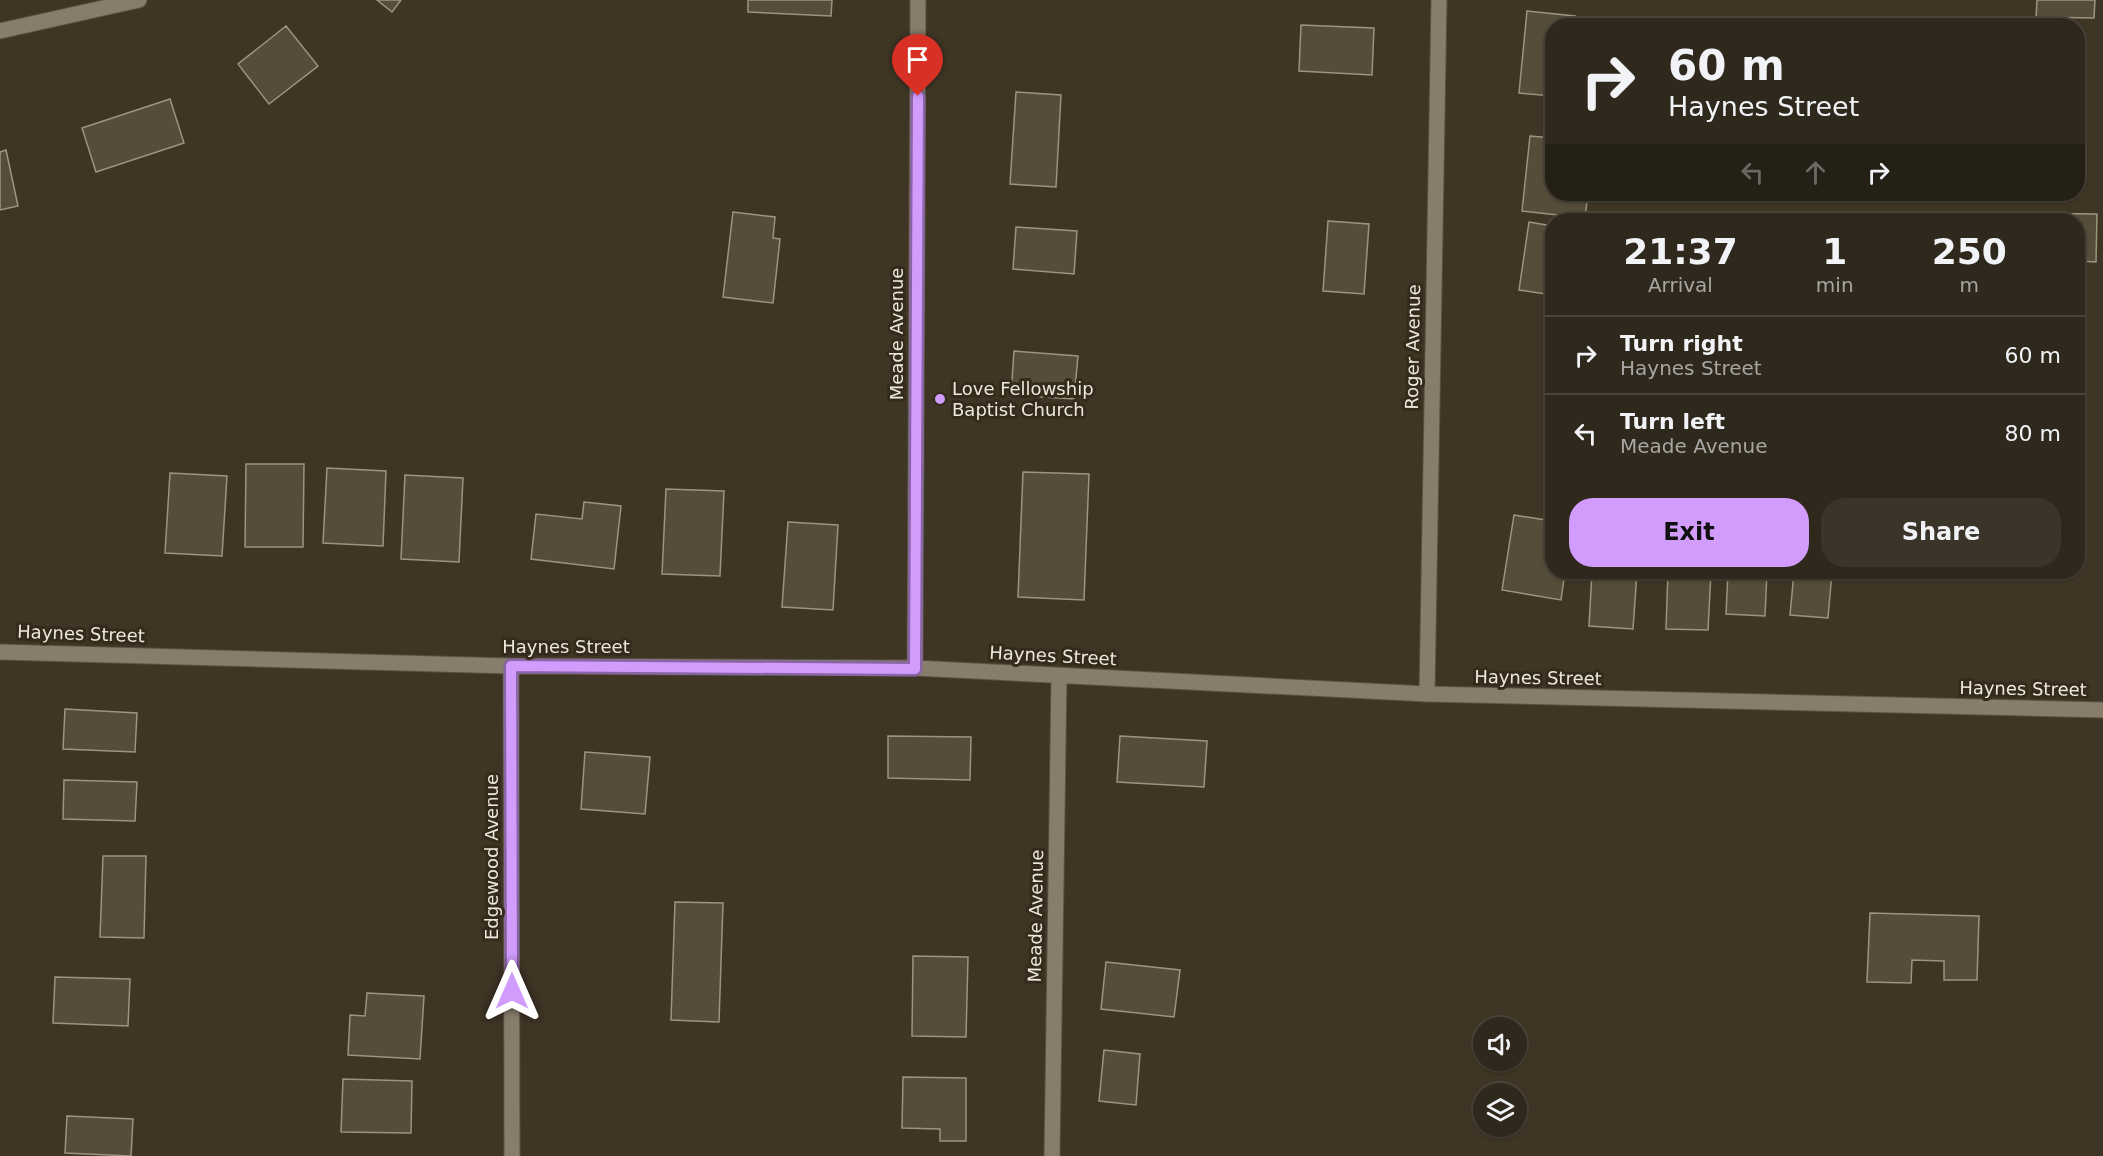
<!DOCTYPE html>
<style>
:root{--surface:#2f281c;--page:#3b3429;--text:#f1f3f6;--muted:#a7a6a3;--line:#4a443b;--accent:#d29cfd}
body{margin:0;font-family:"DejaVu Sans",sans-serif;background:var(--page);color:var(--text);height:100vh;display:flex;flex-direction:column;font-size:22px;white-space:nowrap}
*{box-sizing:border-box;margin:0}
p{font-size:20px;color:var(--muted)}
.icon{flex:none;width:33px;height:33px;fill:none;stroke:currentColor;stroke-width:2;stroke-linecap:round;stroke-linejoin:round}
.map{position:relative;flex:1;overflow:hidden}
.side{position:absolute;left:1545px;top:213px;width:540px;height:366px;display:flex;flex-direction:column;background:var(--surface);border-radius:24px;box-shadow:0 2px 4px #0004,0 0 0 2px var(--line)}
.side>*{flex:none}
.banner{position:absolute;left:1545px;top:18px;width:540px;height:183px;border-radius:24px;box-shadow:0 2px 4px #0004,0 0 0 2px var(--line);background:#2f281c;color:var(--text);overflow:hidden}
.buttons{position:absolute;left:1473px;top:1017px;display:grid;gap:12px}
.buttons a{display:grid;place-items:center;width:54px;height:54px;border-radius:50%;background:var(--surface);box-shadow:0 2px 4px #0004,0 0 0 2px var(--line);font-size:30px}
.pin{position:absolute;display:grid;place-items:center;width:51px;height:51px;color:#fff;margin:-62px -26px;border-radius:50% 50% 50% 0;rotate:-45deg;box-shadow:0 0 6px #0007}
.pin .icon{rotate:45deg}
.me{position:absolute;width:66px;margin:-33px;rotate:0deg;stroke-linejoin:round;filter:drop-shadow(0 0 4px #0008)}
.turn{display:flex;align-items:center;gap:21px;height:126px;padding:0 24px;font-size:27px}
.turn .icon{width:78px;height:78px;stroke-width:2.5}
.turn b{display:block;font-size:42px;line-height:51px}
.lanes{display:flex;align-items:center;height:57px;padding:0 24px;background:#0003;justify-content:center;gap:30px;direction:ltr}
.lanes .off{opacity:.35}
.eta{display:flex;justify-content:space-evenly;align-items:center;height:102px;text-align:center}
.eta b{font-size:36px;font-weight:700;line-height:42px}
.cta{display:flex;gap:12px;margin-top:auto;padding:12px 24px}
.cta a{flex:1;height:69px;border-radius:24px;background:var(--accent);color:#111;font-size:24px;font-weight:700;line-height:69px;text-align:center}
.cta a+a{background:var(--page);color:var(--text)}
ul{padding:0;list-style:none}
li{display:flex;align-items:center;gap:18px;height:78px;padding:0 24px;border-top:2px solid var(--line)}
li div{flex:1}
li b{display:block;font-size:22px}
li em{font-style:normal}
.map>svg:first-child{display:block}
.building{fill:#564c3a;stroke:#9e937f;stroke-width:1.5}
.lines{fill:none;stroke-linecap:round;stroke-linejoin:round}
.minor-casing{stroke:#595243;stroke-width:17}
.minor{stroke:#887d6a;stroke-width:15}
.route-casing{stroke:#8865a4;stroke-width:15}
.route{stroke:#d29cfd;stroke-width:10}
.poi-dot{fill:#d29cfd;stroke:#342b1b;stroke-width:2}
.labels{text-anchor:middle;stroke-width:6;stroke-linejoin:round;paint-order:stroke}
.street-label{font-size:18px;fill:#ede7dd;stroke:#342b1b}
.poi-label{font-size:18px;fill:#ede7dd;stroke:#342b1b;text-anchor:start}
</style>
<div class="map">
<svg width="2103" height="1156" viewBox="0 0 2103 1156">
<rect width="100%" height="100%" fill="#3f3525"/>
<path class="building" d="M377,0H401L392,12Z
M748,0H832L831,16L748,12Z
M2037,0H2095L2094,18L2036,17Z
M1527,11L1575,16L1574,26H1552V96L1519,93Z
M1301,25L1374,28L1372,75L1299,71Z
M286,26L318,66L269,104L238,64Z
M1016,92L1061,95L1056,187L1010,184Z
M170,99L184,143L96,172L82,128Z
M1530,136L1552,138V194H1588L1585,218L1522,211Z
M6,150L18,206L0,210V152Z
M733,212L775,217L773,238L780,239L773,303L723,297Z
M2020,213L2097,214L2096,262L2078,261V220H2020Z
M1328,221L1369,224L1364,294L1323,291Z
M1529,222L1552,226V295L1519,290Z
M1016,227L1077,231L1074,274L1013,269Z
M1014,351L1078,356L1074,399L1011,395Z
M246,464H304L303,547H245Z
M327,468L386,471L383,546L323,543Z
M1023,472L1089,474L1084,600L1018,597Z
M170,473L227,476L222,556L165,553Z
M405,475L463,478L459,562L401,559Z
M666,489L724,491L720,576L662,574Z
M584,502L621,506L614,569L531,559L536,514L582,519Z
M1514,515L1552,521V572H1565L1561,600L1502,590Z
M788,522L838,525L833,610L782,607Z
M1592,572H1637L1633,629L1589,626Z
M1668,572H1711L1708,630L1666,629Z
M1728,572H1767L1765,616L1726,614Z
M1794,572H1832L1828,618L1790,615Z
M65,709L137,713L135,752L63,749Z
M888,736L971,737L970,780L888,778Z
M1120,736L1207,741L1204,787L1117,782Z
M585,752L650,757L645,814L581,809Z
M64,780L137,782L135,821L63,819Z
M103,856H146L144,938L100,937Z
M675,902L723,903L719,1022L671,1020Z
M1870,913L1979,916L1977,980H1944V961L1912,960L1911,983L1867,982Z
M913,956L968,957L966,1037L912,1036Z
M1106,962L1180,970L1174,1017L1101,1009Z
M55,977L130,979L128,1026L53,1023Z
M367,993L424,996L420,1059L348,1055L350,1015L365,1016Z
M1104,1050L1140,1054L1136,1105L1099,1101Z
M903,1077L966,1078V1141H940V1129L902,1128Z
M343,1079L412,1081L411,1133L341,1132Z
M67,1116L133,1119L131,1156L65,1153Z"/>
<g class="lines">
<g class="minor-casing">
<path id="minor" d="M0,31L139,0
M0,652L511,666L915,668L1427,694L2103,710
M511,666L512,1156
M915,668L918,0
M1427,694L1439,0
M1052,1156L1059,676"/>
</g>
<use href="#minor" class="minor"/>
</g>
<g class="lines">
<g class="route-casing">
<path id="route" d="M512,991L511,666L915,669L918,96"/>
</g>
<use href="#route" class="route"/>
</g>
<circle class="poi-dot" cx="940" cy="399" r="6"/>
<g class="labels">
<g class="street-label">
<text transform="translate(897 334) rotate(-90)" y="6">Meade Avenue</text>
<text transform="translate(1413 347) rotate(-89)" y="6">Roger Avenue</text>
<text transform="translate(81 634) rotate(2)" y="6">Haynes Street</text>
<text x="566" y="653">Haynes Street</text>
<text transform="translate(1053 656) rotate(3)" y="6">Haynes Street</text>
<text transform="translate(1538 678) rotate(1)" y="6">Haynes Street</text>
<text transform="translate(2023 689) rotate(1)" y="6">Haynes Street</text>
<text transform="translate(492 857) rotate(-90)" y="6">Edgewood Avenue</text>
<text transform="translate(1036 916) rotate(-89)" y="6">Meade Avenue</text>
</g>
<g class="poi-label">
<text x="952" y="395">Love Fellowship<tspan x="952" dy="21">Baptist Church</tspan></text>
</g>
</g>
</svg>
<div class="buttons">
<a><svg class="icon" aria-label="sound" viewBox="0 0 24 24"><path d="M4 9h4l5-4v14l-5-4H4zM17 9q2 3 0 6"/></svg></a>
<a><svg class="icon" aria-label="layers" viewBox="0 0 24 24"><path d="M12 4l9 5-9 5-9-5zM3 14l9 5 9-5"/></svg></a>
</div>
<div class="pin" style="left:918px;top:96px;background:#d93025"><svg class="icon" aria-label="arrive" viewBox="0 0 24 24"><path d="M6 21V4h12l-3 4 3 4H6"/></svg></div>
<svg class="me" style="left:512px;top:991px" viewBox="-20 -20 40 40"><path d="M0-17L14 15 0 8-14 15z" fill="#d29cfd" stroke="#fff" stroke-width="4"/></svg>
<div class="banner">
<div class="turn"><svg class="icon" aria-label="right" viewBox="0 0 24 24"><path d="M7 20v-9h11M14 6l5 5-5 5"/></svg><div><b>60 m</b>Haynes Street</div></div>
<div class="lanes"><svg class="icon off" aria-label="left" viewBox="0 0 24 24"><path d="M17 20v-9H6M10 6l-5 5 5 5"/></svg><svg class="icon off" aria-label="ahead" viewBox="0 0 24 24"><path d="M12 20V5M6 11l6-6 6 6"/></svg><svg class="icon" aria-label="right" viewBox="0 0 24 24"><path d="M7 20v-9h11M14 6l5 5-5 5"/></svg></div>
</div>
<section class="side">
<div class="eta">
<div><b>21:37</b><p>Arrival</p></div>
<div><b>1</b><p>min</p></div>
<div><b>250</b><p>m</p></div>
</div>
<ul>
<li><svg class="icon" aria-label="right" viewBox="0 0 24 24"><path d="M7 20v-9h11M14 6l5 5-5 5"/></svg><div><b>Turn right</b><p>Haynes Street</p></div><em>60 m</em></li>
<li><svg class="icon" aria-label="left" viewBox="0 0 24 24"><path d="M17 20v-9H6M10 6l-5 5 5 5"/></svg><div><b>Turn left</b><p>Meade Avenue</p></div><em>80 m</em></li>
</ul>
<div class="cta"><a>Exit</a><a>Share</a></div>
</section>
</div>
